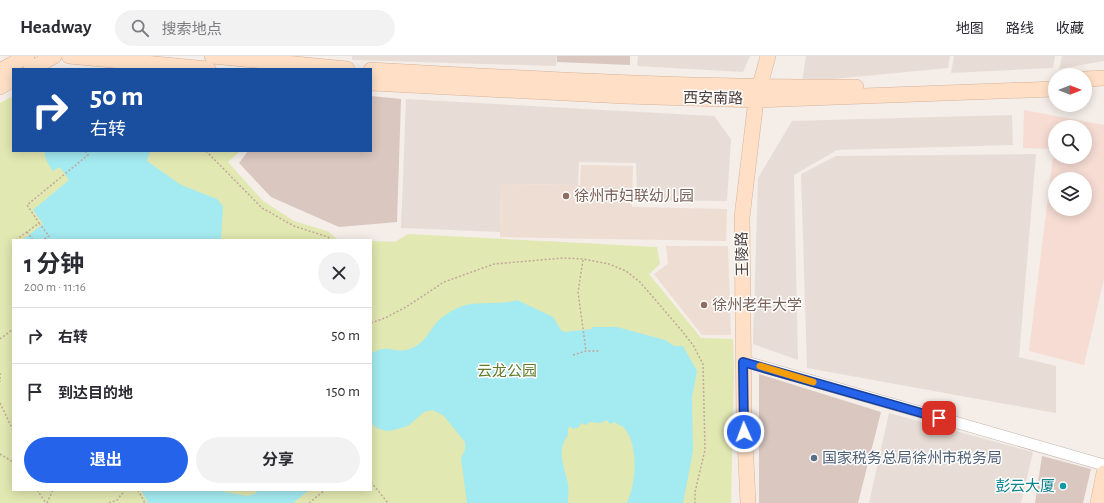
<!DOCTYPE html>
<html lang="zh">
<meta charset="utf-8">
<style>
:root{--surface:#fff;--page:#f2f2f3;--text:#2b2b33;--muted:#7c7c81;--line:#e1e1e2;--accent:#2563eb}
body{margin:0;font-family:"Alegreya Sans","Noto Sans SC",sans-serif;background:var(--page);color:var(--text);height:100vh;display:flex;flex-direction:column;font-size:15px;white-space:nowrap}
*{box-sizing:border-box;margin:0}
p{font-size:13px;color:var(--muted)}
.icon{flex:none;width:22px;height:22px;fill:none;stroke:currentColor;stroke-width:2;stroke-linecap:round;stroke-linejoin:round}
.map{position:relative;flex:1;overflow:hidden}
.sheet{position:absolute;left:12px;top:183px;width:360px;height:252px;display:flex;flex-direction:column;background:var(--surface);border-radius:0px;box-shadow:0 2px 10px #0003}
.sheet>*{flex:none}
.guide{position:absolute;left:12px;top:12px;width:360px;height:84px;border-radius:0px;box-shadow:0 2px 10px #0003;background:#1a4fa0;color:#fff;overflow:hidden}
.needle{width:26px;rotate:90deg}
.fabs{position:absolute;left:1048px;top:12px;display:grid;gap:8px}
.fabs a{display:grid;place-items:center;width:44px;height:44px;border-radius:50%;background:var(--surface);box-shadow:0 2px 10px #0003;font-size:20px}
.pin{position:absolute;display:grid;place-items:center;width:34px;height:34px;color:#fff;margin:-17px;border-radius:8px;box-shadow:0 2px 6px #0006}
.me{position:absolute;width:44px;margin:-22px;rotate:358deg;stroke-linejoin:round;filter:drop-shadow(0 0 3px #0008)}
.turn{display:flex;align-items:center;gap:14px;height:84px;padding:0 12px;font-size:18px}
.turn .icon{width:52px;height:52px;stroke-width:2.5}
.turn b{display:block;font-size:28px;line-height:34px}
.round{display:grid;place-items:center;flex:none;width:42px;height:42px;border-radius:21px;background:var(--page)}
.overview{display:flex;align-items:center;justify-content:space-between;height:68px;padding:0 12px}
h1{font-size:24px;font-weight:700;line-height:30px}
.cta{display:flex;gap:8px;margin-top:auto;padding:8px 12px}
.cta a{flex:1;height:46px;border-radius:24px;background:var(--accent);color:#fff;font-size:16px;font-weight:700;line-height:46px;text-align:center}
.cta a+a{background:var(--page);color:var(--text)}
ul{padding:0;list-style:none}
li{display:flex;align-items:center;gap:12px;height:56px;padding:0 12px;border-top:1px solid var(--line)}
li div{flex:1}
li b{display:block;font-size:15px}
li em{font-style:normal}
header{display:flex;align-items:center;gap:24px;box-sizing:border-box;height:56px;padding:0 20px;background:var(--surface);border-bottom:1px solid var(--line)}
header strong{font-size:19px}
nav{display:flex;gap:22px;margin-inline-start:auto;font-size:14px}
.search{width:280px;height:36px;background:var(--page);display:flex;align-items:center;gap:10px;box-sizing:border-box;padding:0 14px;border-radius:22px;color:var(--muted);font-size:15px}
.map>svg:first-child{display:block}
.residential{fill:#e8ddd6}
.commercial{fill:#f6dcd3;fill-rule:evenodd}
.education{fill:#edddd2}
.green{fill:#e1e8b1}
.water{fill:#a4eaf1}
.building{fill:#d9c7c0}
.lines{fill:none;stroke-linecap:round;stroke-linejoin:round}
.street-casing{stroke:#c3b4ad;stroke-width:12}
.secondary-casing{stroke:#d7b39a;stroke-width:16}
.path{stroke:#c2a89c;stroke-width:1.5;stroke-dasharray:2 2;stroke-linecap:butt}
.street{stroke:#fff;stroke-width:11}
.secondary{stroke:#ffe0c7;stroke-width:15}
.route-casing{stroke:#184099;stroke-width:10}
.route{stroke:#2563eb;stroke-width:7}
.slow{stroke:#f59e0b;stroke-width:7}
.education-dot{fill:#8d6e63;stroke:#fff;stroke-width:1.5}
.service-dot{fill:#5c6f8a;stroke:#fff;stroke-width:1.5}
.culture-dot{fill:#0f9aa8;stroke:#fff;stroke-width:1.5}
.labels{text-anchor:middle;stroke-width:3;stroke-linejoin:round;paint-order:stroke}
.street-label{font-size:15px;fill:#483b37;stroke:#fff}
.education-label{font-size:15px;fill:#785e54;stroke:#fff;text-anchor:start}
.park-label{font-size:15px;fill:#617a29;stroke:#fff}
.service-label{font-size:15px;fill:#4e5e75;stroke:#fff;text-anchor:start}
.culture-label{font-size:15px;fill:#0d838f;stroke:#fff;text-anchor:end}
</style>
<header>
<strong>Headway</strong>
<div class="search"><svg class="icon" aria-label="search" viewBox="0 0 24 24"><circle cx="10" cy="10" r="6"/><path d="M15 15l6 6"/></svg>搜索地点</div>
<nav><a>地图</a><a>路线</a><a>收藏</a></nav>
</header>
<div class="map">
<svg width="1104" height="447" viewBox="0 0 1104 447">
<rect width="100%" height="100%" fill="#f4ede8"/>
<path class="residential" d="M352,0H557L556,10L352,4Z
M638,0H750L743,16L637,10Z
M806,0H950L948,12L802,26Z
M954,0H1055L1053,12L951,17Z
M1062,0H1104V5L1059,13Z
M406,43L714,60L731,83L727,145L637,144L636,107L579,106L578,129L501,128L500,176L401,172Z
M1012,59L1013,89L837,94L794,119L798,304L753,288L758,122L792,65Z
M1036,98L1019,301L1056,310V357L807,312L801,118L836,100Z
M889,357L1033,396L1021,447H869Z"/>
<path class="commercial" d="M1024,54L1104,69V223L1084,309L1029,295L1054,93L1023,92ZM1055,71H1085V101H1055ZM1055,123H1085V153H1055Z"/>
<path class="education" d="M581,109L633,110L632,151L727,153L726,185L500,181L501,128L580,129Z
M666,190H728L731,279H702L654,218L668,208Z"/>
<path class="green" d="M13,40V95H240L228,106L263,145L294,165L327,175L337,183L359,184H13V434H371V185L395,186L408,178L657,191L660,208L649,218L701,282L733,283L734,315L731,447H0V47Z"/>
<path class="water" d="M45,95H150L147,105L181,129L217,143L223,150L221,184H22L43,168L33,154L69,124L60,111L53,115C49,109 44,103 45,95Z
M517,244L553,261L561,274L564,276L592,273V271H617L665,284L674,290H683L697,315L692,341L693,395L683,447H627C636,427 639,391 625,373C623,370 618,369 615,366L610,368L607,364L601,367L590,366L586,369L581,367L579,371L573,373L570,370L568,373V379C556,395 564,410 568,428C569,434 568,441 568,447H467L461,402L465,394V386L443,359L432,354L424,356L408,370L394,374L386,375L377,372L371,367L372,297C388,287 394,298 410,293C424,288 428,277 437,266C443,260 452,254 460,251C475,244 499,250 517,244Z
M141,434H215L246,440L255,438L258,434H309L293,447H148Z"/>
<path class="building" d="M557,0H630V9L557,6Z
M371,40L401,43L397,166L339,171L271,141L239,107L248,95H371Z
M759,318L881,356L858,447H759Z
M1042,400L1091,413L1083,447H1035Z"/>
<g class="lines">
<g class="street-casing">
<path id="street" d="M743,305L1104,409"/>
</g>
<g class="secondary-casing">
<path id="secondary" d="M69,0L208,13
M212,0L347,13
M31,13L54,0
M371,14C533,23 694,32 856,31
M0,15L27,0
M1085,23L1104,22
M371,27L624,40L756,44L1055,33
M0,31L13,23
M748,447L744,362L742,161L756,44L768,0
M1098,447L1104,417"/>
</g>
<path class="path" d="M206,95L262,152L294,170L328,181L331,184
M39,167L49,180L43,184
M27,176L33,184
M16,184L39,167L27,149L88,99L85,95
M583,204L578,236L586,295
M371,267L385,262L406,251L444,226L494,208L563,202L583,203L609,208L626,215L640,226L682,275L693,289L703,308L705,394L695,436V447
M0,283L13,273
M573,299L586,295H600
M0,317V326
M0,347L13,374
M0,398L13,406
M371,426L388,447
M37,434L46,447
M138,434L145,447
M47,447L53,434
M109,447L117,444L125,434
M309,447L325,434"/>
<use href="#street" class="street"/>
<use href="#secondary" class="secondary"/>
</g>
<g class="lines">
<g class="route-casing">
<path id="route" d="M744,376L743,306L939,362"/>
</g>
<use href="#route" class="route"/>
<path class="slow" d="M760,310L813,326"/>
</g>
<g class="education-dot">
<circle cx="566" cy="140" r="4"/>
<circle cx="704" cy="249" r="4"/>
</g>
<circle class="service-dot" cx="814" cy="402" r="4"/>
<circle class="culture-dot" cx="1063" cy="430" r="4"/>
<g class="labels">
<g class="street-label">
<text transform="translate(713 42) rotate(1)" y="5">西安南路</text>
<text transform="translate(742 198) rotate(-91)" y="5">王陵路</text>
</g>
<g class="education-label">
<text x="574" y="145">徐州市妇联幼儿园</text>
<text x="712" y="254">徐州老年大学</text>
</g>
<g class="park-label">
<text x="507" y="320">云龙公园</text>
</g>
<g class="service-label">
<text x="822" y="407">国家税务总局徐州市税务局</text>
</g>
<g class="culture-label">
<text x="1055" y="435">彭云大厦</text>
</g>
</g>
</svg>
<div class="fabs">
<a><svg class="needle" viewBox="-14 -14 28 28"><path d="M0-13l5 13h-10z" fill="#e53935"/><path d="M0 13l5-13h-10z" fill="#7c7c81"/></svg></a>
<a><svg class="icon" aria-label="search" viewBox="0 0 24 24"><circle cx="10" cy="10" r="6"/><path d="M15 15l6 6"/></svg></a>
<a><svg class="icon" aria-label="layers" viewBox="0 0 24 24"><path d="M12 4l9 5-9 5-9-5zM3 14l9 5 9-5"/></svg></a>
</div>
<div class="pin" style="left:939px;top:362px;background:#d93025"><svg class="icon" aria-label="arrive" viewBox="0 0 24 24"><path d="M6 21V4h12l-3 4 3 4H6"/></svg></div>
<svg class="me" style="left:744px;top:376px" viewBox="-20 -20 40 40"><circle r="17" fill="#2563eb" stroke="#fff" stroke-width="3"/><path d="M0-11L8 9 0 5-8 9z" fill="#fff"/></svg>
<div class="guide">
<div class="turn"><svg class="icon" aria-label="right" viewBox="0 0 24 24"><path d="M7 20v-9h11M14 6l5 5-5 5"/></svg><div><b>50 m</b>右转</div></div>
</div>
<section class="sheet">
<div class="overview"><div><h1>1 分钟</h1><p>200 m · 11:16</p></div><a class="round"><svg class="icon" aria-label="close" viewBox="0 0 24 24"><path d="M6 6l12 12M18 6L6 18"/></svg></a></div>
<ul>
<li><svg class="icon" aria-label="right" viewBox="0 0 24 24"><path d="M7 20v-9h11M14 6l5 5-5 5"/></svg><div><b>右转</b></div><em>50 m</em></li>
<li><svg class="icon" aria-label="arrive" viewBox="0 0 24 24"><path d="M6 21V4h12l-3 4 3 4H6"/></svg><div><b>到达目的地</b></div><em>150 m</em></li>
</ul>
<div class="cta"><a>退出</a><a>分享</a></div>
</section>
</div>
